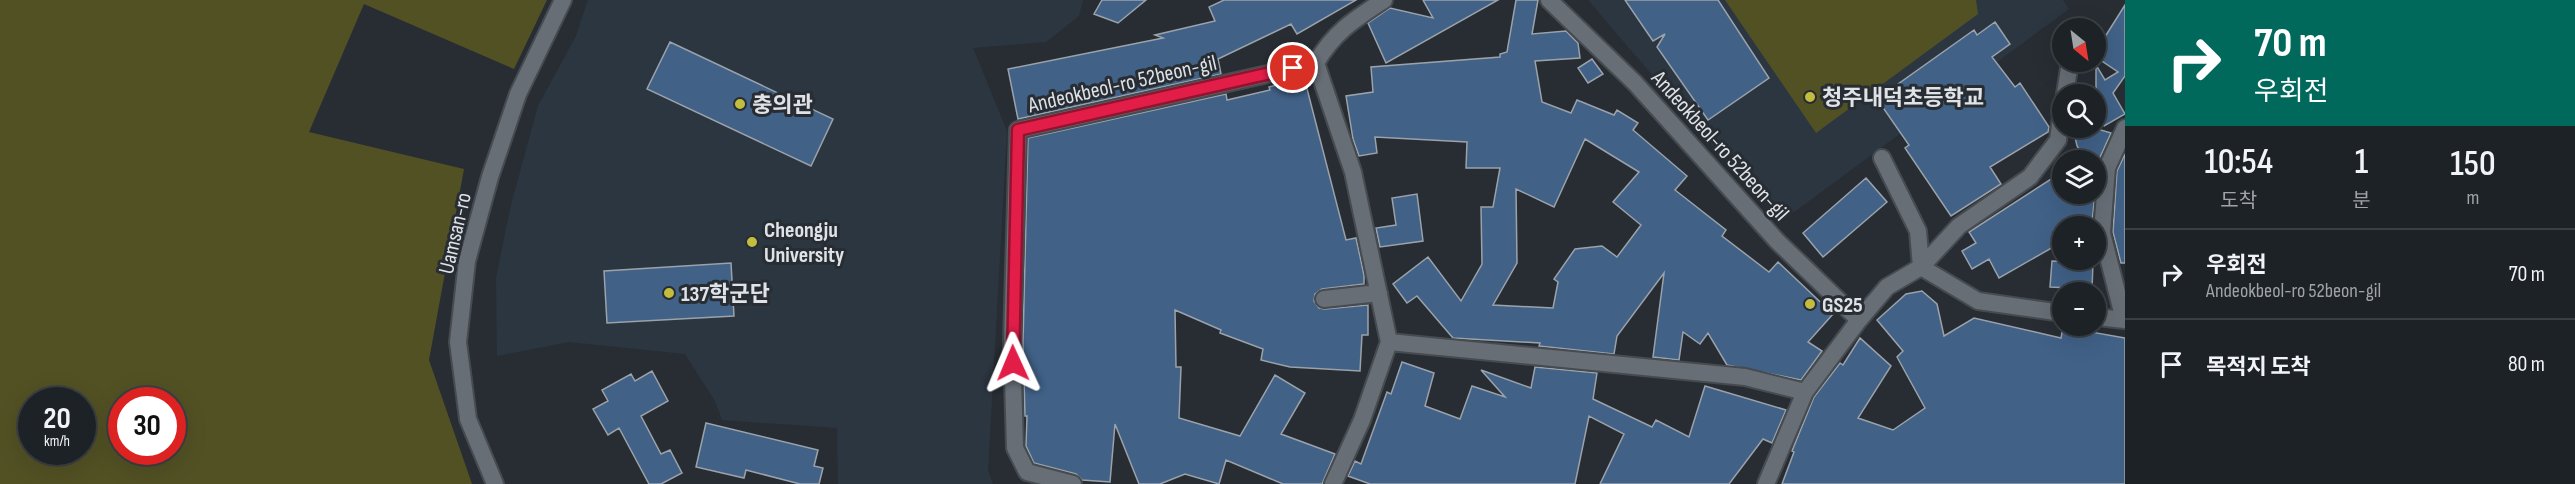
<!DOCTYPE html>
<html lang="ko">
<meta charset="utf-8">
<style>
:root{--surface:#1d2226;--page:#2a2f32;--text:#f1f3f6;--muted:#a0a4a7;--line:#3b3f43}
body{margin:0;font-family:"Sofia Sans Condensed","Noto Sans KR",sans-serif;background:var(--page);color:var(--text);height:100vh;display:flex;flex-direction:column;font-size:22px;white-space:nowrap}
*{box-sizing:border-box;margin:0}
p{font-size:20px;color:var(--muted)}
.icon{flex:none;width:33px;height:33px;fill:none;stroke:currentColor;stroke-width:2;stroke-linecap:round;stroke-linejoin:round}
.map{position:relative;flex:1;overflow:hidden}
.drawer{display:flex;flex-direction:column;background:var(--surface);width:450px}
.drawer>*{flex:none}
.banner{background:#00695c;color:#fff;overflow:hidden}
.needle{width:39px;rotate:150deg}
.tools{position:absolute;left:2052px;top:18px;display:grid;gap:12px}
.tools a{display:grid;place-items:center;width:54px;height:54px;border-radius:50%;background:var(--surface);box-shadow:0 6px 24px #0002,0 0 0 2px var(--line);font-size:30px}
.speed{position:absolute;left:18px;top:387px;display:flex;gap:12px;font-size:30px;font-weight:700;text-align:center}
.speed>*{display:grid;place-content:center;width:78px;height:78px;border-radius:50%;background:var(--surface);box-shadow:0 6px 24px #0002,0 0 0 2px var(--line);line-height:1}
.speed small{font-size:15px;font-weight:400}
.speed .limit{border:9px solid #d22;background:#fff;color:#111}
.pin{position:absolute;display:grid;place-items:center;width:51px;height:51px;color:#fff;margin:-26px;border:3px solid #fff;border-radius:50%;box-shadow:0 2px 6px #0007}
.me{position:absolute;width:66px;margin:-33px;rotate:359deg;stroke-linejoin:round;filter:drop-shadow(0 0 4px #0008)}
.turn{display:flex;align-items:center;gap:21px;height:126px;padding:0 30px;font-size:27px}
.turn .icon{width:78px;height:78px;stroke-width:2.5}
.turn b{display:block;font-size:42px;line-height:51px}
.eta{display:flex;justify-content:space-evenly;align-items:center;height:102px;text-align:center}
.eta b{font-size:36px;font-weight:600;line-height:42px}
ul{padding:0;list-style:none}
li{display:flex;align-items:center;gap:18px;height:90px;padding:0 30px;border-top:2px solid var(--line)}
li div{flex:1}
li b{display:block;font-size:22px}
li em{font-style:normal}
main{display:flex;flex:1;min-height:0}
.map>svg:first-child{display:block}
.built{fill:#2c3641}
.green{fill:#525124;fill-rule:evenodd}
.building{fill:#416187;stroke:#9ba2aa;stroke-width:1.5;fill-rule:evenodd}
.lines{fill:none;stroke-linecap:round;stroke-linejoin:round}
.minor-casing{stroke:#464b50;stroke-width:20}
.minor{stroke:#676e76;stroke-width:16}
.route-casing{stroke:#92132f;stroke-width:15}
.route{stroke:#e11d48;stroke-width:10}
.poi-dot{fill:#c2bd3f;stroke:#272d33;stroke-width:2}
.labels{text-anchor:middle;stroke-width:6;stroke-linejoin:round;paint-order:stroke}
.street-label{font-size:22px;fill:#dfe3e7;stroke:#272d33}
.poi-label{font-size:22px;font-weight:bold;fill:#dfe3e7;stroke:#272d33;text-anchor:start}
</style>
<main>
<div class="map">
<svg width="2125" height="484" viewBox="0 0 2125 484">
<rect width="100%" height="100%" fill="#272d33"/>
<path class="built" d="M588,0H1083L1079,16L1046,42L973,48L1007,131L988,470L993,484H838L837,428L722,420L715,401L685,354L569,342L497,356L496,278L511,205L538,106L576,36Z
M1588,0H2063L2069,9L1782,221L1712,145Z"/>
<path class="green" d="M0,0H547L514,69L364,4L309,132L464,169L429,360L472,484H0ZM32,400H82V452H32ZM122,400H172V452H122Z
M1725,0H1976L1978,14L1816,133Z"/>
<path class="building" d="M1102,0H1146L1118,23L1094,14Z
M1224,0H1356L1297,34L1291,24L1218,59L1221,74L1018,119L1008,69L1163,38L1155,35L1215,21L1209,7Z
M1423,0H1498L1386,63L1368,23L1390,8L1433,18Z
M1516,0H1538L1532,34L1566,31L1578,43L1580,58L1535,61L1542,102L1571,113L1577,100L1614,115L1617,110L1638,123L1633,130L1687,176L1675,190L1726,230L1722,236L1769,272L1778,262L1833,314L1808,342L1822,351L1801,380L1727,365L1708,333L1700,344L1683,332L1679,360L1653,357L1664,273L1617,336L1614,354L1539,346L1540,343L1453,338L1417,296L1407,303L1393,284L1428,257L1461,301L1482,264L1481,207H1493L1500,168H1466L1467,142L1375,137L1377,153L1359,156L1353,139L1346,96L1373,92L1371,67L1500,57V54L1507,52ZM1585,139L1639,172L1613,202L1641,225L1617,257L1602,246L1575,249L1554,279L1558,282L1553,308L1493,305L1517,263L1516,189L1554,207Z
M1625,0H1718L1769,78L1708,120L1657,47L1665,34L1653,41Z
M2125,5V76L2113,93L2125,114L2104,126L2098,117L2096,121V65L2105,80L2118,72L2096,57V51Z
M1995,22L2010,44L1992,57L2015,87L2020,83L2049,127L2048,132L1990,167L2001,184L1951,216L1905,148L1909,145L1877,99L1974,30L1977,35Z
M670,42L833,119L811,166L647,89Z
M1592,59L1603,74L1588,83L1578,68Z
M1304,77L1346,240L1356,238L1364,275V284L1322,289L1315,294L1314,301L1319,308L1325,309L1368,305V335H1362L1360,371L1290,367L1261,360L1263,349L1220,333L1221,330L1175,310L1176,367H1181L1179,418L1240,436L1275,375L1305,393L1281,434L1335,454L1322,484H1283L1226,460L1219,484L1185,474L1160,484H1139L1115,424L1110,482L1082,480L1076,474L1034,463L1026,446L1027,416H1025L1023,342L1028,138L1226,94L1227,100L1270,90L1269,87Z
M2073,128H2094L2111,133L2097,164L2096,181V160H2083L2085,159L2077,146Z
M2125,154V263H2121L2113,232L2117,171Z
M2062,172V194H2095L2092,221L2083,226H2062V242L1999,278L1989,259L1972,269L1962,251L1976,243L1969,232Z
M1866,178L1887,202L1823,257L1803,233Z
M1417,194L1423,241L1380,247L1376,228L1396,225L1392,198Z
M2052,261L2093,263L2092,289L2050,287Z
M731,263L734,316L607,323L604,271Z
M1922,291L1937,304L1944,336L1974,318L2061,338L2063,327L2125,338V484H1782L1794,452L1792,451L1814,397L1840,363L1843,365L1860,338L1891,366L1858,418L1893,430L1925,408L1897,357L1903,351L1877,320L1906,294Z
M1402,362L1434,373L1425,406L1460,419L1472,386L1505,397L1481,370L1531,388L1535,367L1597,373L1593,399L1652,427L1656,420L1689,437L1705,386L1786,410L1772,443L1763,439L1729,484H1600L1624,434L1589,416L1575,484H1370L1348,476L1355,461L1361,464L1387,392L1391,394Z
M652,371L668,401L641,416L661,454L670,450L682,473L661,484H649L619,428L608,435L593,409L608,401L602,390L631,374L635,381Z
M706,423L818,450L814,466L823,468L819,484H800L746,470L744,478L696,467Z"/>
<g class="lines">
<g class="minor-casing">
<path id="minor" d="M1549,0L1635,83L1777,241L1859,320
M1316,63L1353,172L1389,342L1362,420L1333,484
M2065,94L2070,62
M1882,158L1918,231L1921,267
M1921,267L1959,226L2030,177L2058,140L2062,110
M1324,299L1379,293
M2096,317L2125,320
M2124,320L2102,233L2107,168L2125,128
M1389,342L1745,377L1805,392
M495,484L468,419L458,342L467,261L490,177L518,94L563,0
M1073,484L1027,472L1015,448L1012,342L1018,130L1316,63C1334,32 1355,19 1384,0
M1766,484L1805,392L1859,320L1887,287L1921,267L1978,301L2062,313"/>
</g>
<use href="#minor" class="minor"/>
</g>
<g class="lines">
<g class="route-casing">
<path id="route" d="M1013,363L1018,130L1293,68"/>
</g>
<use href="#route" class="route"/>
</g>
<g class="poi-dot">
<circle cx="1810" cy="97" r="6"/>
<circle cx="740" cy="104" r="6"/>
<circle cx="752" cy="242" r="6"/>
<circle cx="669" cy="293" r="6"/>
<circle cx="1810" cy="304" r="6"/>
</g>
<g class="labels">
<g class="street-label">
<text transform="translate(1122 83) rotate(-13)" y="8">Andeokbeol-ro 52beon-gil</text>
<text transform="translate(1721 145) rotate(48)" y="8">Andeokbeol-ro 52beon-gil</text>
<text transform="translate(454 233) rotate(-77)" y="8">Uamsan-ro</text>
</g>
<g class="poi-label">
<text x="1822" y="105">청주내덕초등학교</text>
<text x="752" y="112">충의관</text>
<text x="764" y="237">Cheongju<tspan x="764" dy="25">University</tspan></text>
<text x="681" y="301">137학군단</text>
<text x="1822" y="312">GS25</text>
</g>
</g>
</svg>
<div class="tools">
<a><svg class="needle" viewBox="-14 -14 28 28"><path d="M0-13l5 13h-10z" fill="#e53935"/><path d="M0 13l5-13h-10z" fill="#a0a4a7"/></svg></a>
<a><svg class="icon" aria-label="search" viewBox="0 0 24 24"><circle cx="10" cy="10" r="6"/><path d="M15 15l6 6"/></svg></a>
<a><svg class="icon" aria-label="layers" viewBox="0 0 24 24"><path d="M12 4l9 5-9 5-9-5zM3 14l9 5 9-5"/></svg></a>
<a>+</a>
<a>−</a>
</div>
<div class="speed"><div>20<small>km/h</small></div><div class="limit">30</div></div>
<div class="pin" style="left:1293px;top:68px;background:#d93025"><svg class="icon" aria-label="arrive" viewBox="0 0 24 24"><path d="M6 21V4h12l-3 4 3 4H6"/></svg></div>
<svg class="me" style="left:1013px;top:363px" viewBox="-20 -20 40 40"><path d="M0-17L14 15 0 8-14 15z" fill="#e11d48" stroke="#fff" stroke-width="4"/></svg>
</div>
<section class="drawer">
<div class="banner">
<div class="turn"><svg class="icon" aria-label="right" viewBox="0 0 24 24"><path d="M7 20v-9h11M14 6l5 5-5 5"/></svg><div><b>70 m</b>우회전</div></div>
</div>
<div class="eta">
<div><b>10:54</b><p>도착</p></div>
<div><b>1</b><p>분</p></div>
<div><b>150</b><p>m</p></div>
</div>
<ul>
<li><svg class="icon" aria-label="right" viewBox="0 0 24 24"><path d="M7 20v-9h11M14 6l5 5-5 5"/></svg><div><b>우회전</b><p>Andeokbeol-ro 52beon-gil</p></div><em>70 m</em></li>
<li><svg class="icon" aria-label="arrive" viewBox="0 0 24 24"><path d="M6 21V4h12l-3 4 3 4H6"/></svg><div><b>목적지 도착</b></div><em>80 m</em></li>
</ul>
</section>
</main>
